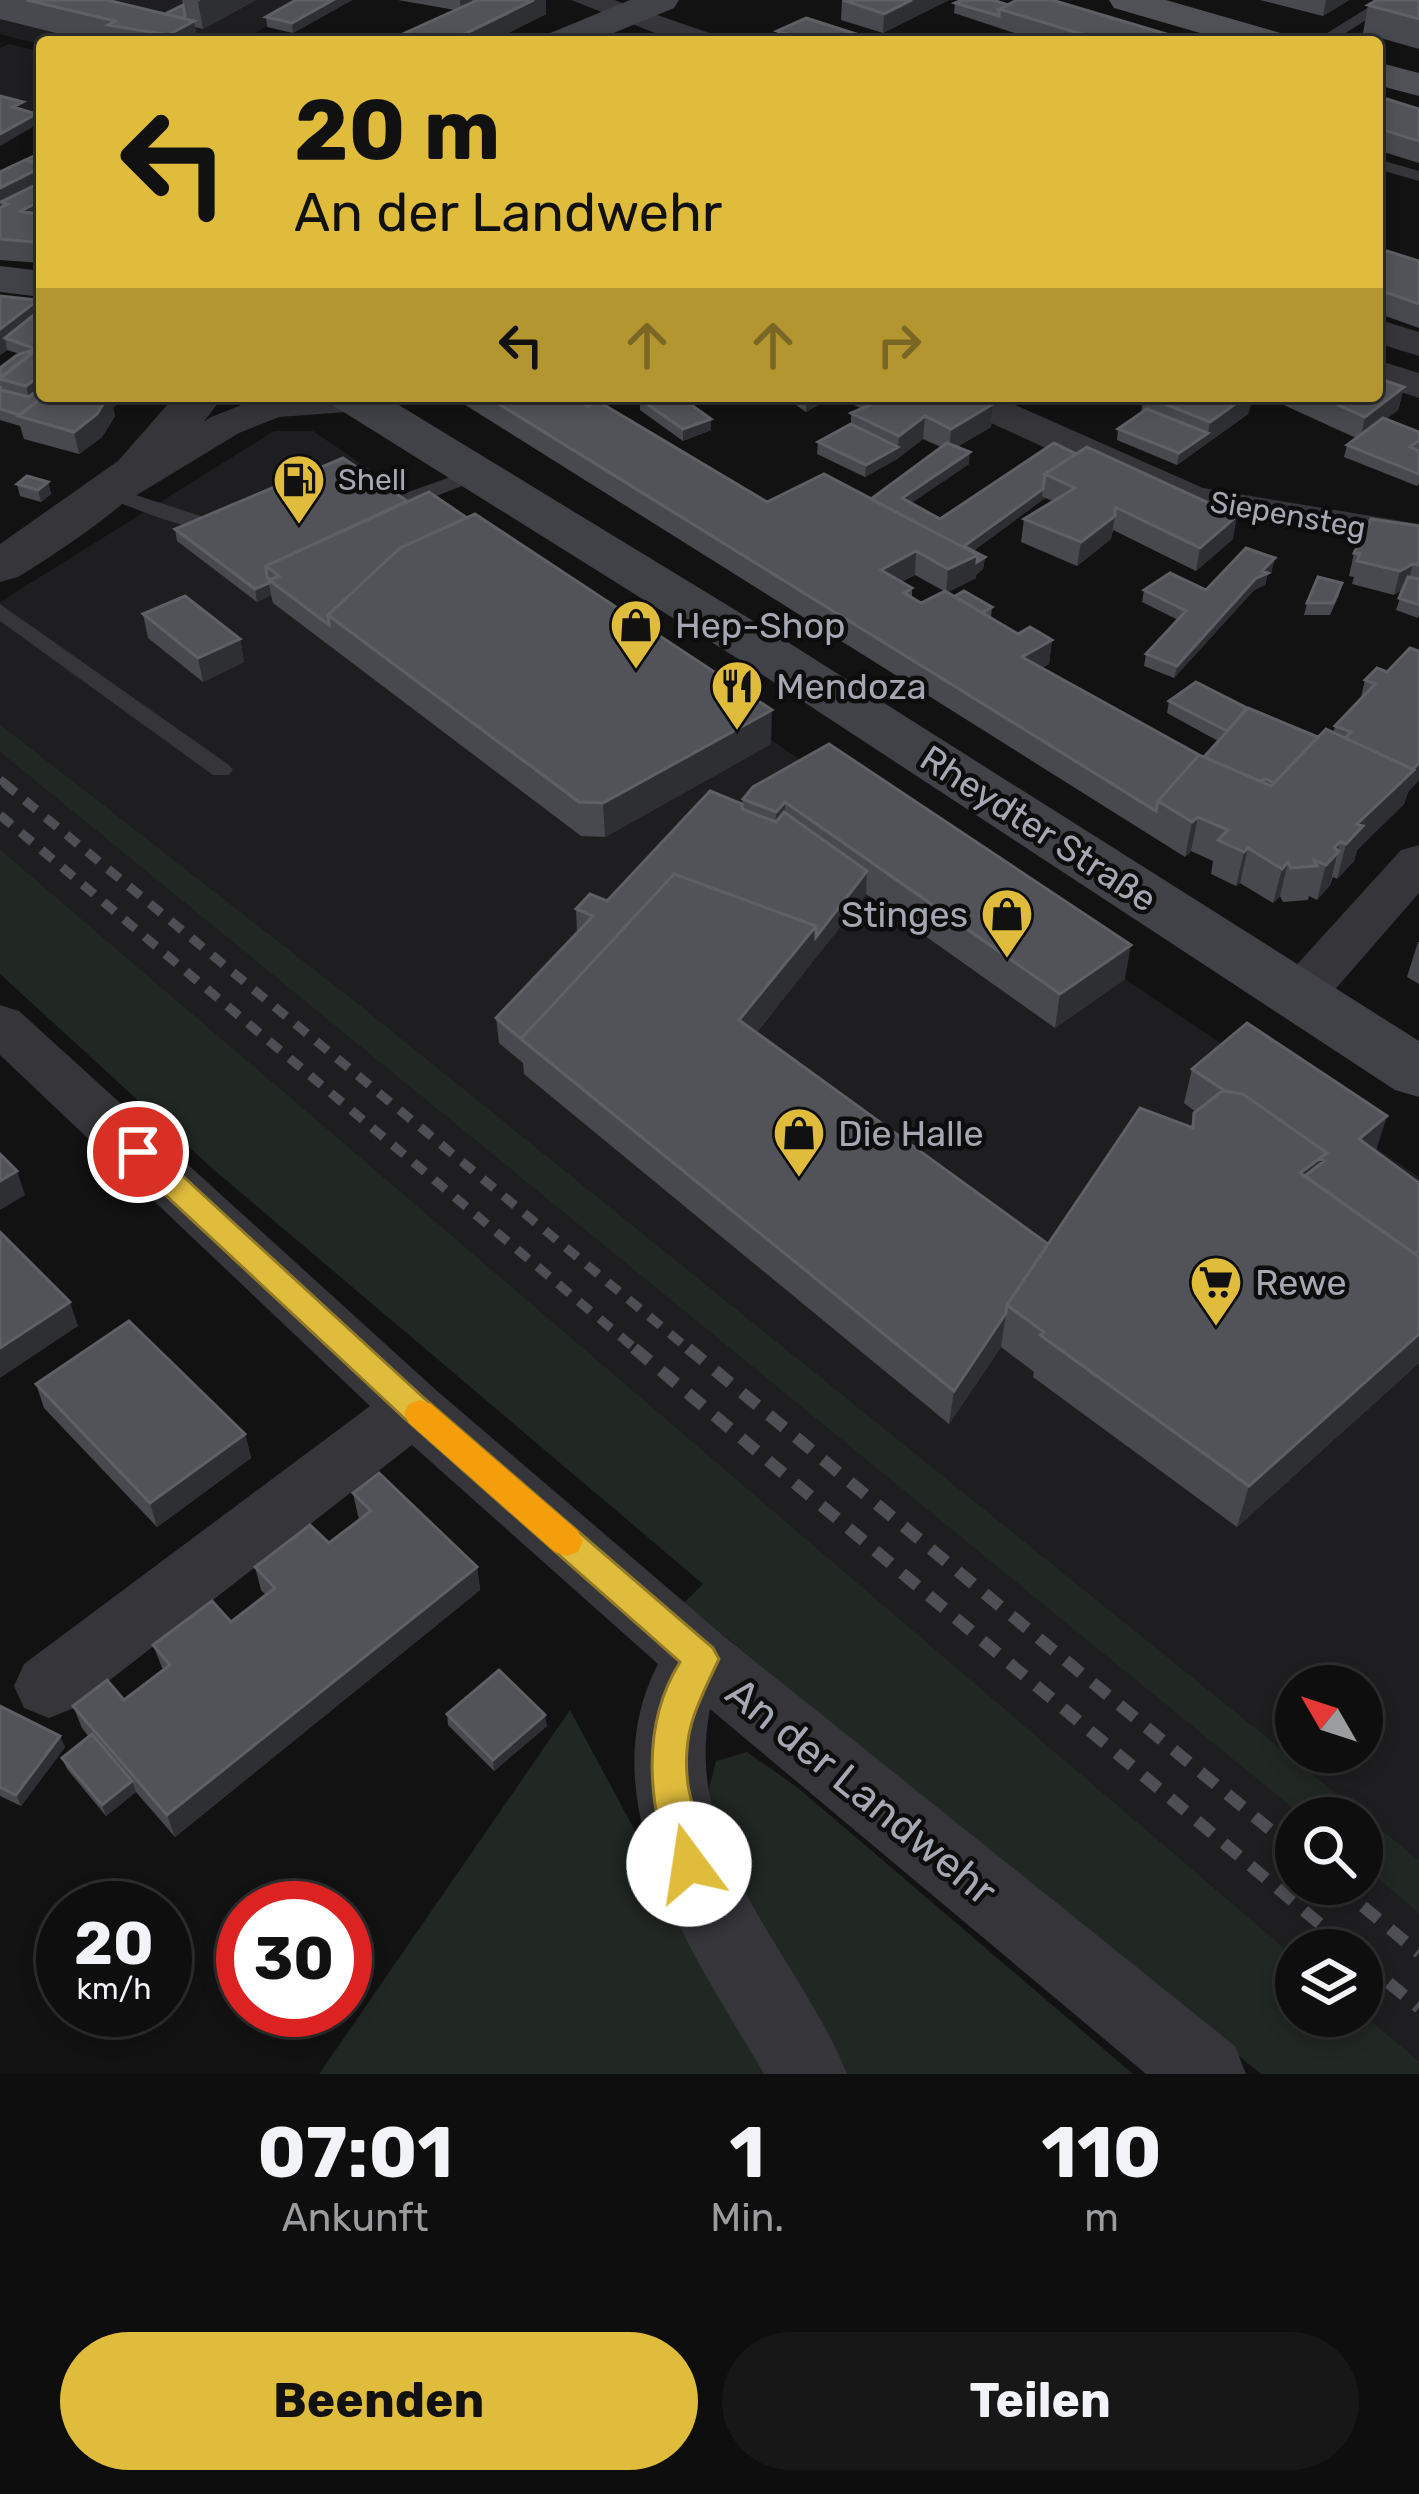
<!DOCTYPE html>
<html lang="de">
<meta charset="utf-8">
<style>
:root{--surface:#0e0e0e;--page:#171717;--text:#f1f3f6;--muted:#9b9c9e;--line:#2e2e2e;--accent:#e0bc3d}
body{margin:0;font-family:Rubik,sans-serif;background:var(--page);color:var(--text);height:100vh;display:flex;flex-direction:column;font-size:45px;white-space:nowrap}
*{box-sizing:border-box;margin:0}
p{font-size:39px;color:var(--muted)}
.icon{flex:none;width:66px;height:66px;fill:none;stroke:currentColor;stroke-width:2;stroke-linecap:round;stroke-linejoin:round}
.map{position:relative;height:2074px;overflow:hidden}
.details{display:flex;flex-direction:column;background:var(--surface);flex:1}
.details>*{flex:none}
.top-card{position:absolute;left:36px;top:36px;width:1347px;height:366px;border-radius:12px;box-shadow:0 6px 18px #0003,0 0 0 3px var(--line);background:#e0bc3d;color:#111;overflow:hidden}
.needle{width:78px;rotate:309deg}
.fabs{position:absolute;left:1275px;top:1665px;display:grid;gap:24px}
.fabs a{display:grid;place-items:center;width:108px;height:108px;border-radius:50%;background:var(--surface);box-shadow:0 6px 18px #0003,0 0 0 3px var(--line);font-size:60px}
.speed{position:absolute;left:36px;top:1881px;display:flex;gap:24px;font-size:60px;font-weight:700;text-align:center}
.speed>*{display:grid;place-content:center;width:156px;height:156px;border-radius:50%;background:var(--surface);box-shadow:0 6px 18px #0003,0 0 0 3px var(--line);line-height:1}
.speed small{font-size:30px;font-weight:400}
.speed .limit{border:18px solid #d22;background:#fff;color:#111}
.pin{position:absolute;display:grid;place-items:center;width:102px;height:102px;color:#fff;margin:-51px;border:6px solid #fff;border-radius:50%;box-shadow:0 3px 12px #0007}
.me{position:absolute;width:132px;margin:-66px;rotate:346deg;stroke-linejoin:round;filter:drop-shadow(0 0 9px #0008)}
.turn{display:flex;align-items:center;gap:42px;height:252px;padding:0 60px;font-size:54px}
.turn .icon{width:156px;height:156px;stroke-width:2.5}
.turn b{display:block;font-size:84px;line-height:102px}
.lanes{display:flex;align-items:center;height:114px;padding:0 60px;background:#0003;justify-content:center;gap:60px;direction:ltr}
.lanes .off{opacity:.35}
.eta{display:flex;justify-content:space-evenly;align-items:center;height:204px;text-align:center}
.eta b{font-size:72px;font-weight:700;line-height:84px}
.cta{display:flex;gap:24px;margin-top:auto;padding:24px 60px}
.cta a{flex:1;height:138px;border-radius:72px;background:var(--accent);color:#111;font-size:48px;font-weight:700;line-height:138px;text-align:center}
.cta a+a{background:var(--page);color:var(--text)}
.map>svg:first-child{display:block}
.built{fill:#1e1e20;fill-rule:evenodd}
.green{fill:#212722}
.lines{fill:none;stroke-linecap:round;stroke-linejoin:round}
.service{fill:#35353a;fill-rule:evenodd}
.minor{fill:#35353a;fill-rule:evenodd}
.tertiary{fill:#35353a;fill-rule:evenodd}
.secondary{fill:#414248;fill-rule:evenodd}
.primary{fill:#505057;fill-rule:evenodd}
.rail-far2{stroke:#4e4f55;stroke-width:8;stroke-dasharray:12 9;stroke-linecap:butt}
.rail-far1{stroke:#4e4f55;stroke-width:9;stroke-dasharray:15 12;stroke-linecap:butt}
.rail{stroke:#4e4f55;stroke-width:12;stroke-dasharray:20 15;stroke-linecap:butt}
.wall{fill:#48494e;fill-rule:evenodd}
.shaded-wall{fill:#2e2f32}
.building{fill:#525358;stroke:#5f6066;stroke-width:3}
.route{fill:#e0bc3d;stroke:#927a28;stroke-width:3}
.slow{fill:#f59e0b}
.labels{text-anchor:middle;stroke-width:9;stroke-linejoin:round;paint-order:stroke}
.far-poi-label{font-size:30px;fill:#a5a7b2;stroke:#0d0d0e;text-anchor:start}
.far-street-label{font-size:30px;fill:#a5a7b2;stroke:#0d0d0e}
.poi-label{font-size:36px;fill:#a5a7b2;stroke:#0d0d0e;text-anchor:start}
.street-label{font-size:36px;fill:#a5a7b2;stroke:#0d0d0e}
.near-street-label{font-size:42px;fill:#a5a7b2;stroke:#0d0d0e}
</style>
<div class="map">
<svg width="1419" height="2074" viewBox="0 0 1419 2074">
<rect width="100%" height="100%" fill="#121213"/>
<path class="built" d="M0,0H314L239,42L42,45L0,34Z
M9,44L42,52L39,124L15,118L0,127V48Z
M274,431H313L1419,1177V1860L356,1002L0,724V602ZM1296,1686H1362V1752H1296Z
M0,752L1306,1818H1296V1884H1362V1864L1419,1911V2061L1362,2013V1950H1296V1958L0,849Z"/>
<path class="green" d="M0,724L356,1002L1419,1860V1913L1362,1865V1818H1305L0,752Z
M0,849L1296,1958V2016L1362,2013L1419,2061V2074H1261L684,1603L703,1584L214,1170L0,974Z
M570,1710L766,2074H319Z
M747,1752L797,1787L1133,2074H839L699,1826L716,1761Z"/>
<g class="lines">
<path class="service" d="M1380,0H1397L1332,42H1313Z
M1377,159L1419,171V181L1377,169Z
M473,469L480,471V479L403,509L373,514L363,508Z
M111,487L213,520H235L238,524C211,544 136,508 104,497V489Z
M0,604L229,765L233,770L229,775H213L0,621Z"/>
<path class="minor" d="M571,0H614L718,36L722,42H678Z
M1377,319L1419,332V356L1377,343Z
M1377,360L1419,373V398L1377,384Z
M376,396L380,402L375,410L279,417L239,433L127,501H99L93,492L211,417L259,398Z
M944,396H995L1203,488L1419,524V550L1178,508L949,404Z
M1419,845V893L1319,1008L1300,1013L1281,1008L1274,995L1281,982L1401,850Z
M0,1005L19,1011L436,1390L725,1637L1235,2046L1246,2074H1146L710,1709C682,1853 797,1951 847,2074H764C695,1956 586,1803 658,1664L412,1445L74,1708L49,1718L24,1708L14,1686L24,1664L370,1406L0,1055Z"/>
<path class="tertiary" d="M175,396H223C168,475 99,527 18,577L0,582V544L118,461Z"/>
<path class="secondary" d="M630,0H679L674,8L592,42H543L548,34Z
M0,266L42,271V297L0,292Z
M327,396H384L778,636L1419,1041V1097L1395,1090L740,660L334,406Z"/>
<path class="primary" d="M1109,0H1166L1284,34L1289,42H1231L1114,8Z
M1377,62L1419,73V96L1377,85Z"/>
<path class="rail-far2" d="M0,779L8,786"/>
<path class="rail-far1" d="M4,783L691,1351
M0,815L638,1351"/>
<path class="rail" d="M634,1348L1351,1950
M688,1348L1296,1851
M1336,1884L1419,1953
M1362,1960L1419,2008"/>
</g>
<path class="wall" d="M0,0H107L165,14L183,4L182,0H256L203,29L195,27L197,42H92L0,19Z
M296,0H352L293,33L267,27L266,17Z
M398,0H546V14L490,42H385L455,10Z
M842,0H949L883,33L841,20Z
M1260,0H1349L1323,16Z
M1419,0V49L1363,33L1368,5Z
M955,3L1008,4L1193,42H1041L954,13Z
M777,31L881,42H777Z
M1377,96L1419,109V163L1377,150Z
M42,152V263L0,260V172Z
M1377,248L1419,261V328L1377,313Z
M0,296L38,300L42,396H124L113,408L115,416L102,437L79,454L24,439L20,426L0,420V368L20,354L7,350L0,355Z
M1404,387L1398,410L1386,419L1419,432V484L1417,486L1344,457L1347,445L1356,438L1275,401L1253,402L1250,404L1248,414L1177,465L1117,440L1118,429L1141,413L1144,396H1377Z
M451,396H571L767,502L871,499L941,447L923,439L897,459L865,477L817,454L818,442L851,424V413L862,409L837,396H976L993,404L991,427L957,447L969,464L911,503L940,519L1054,443L1233,539L1196,571L1113,530L1111,539L1077,566L1021,542L1024,519L1053,501L1045,498L973,551L985,557L983,569L976,575V578L948,592L955,596L992,607L991,618L1018,634L1052,640L1049,664L1042,668L1204,757L1218,741L1167,713L1169,701L1247,708L1318,737L1333,733L1335,726L1360,701L1365,680L1387,672L1419,651V780L1408,792L1404,804L1357,850L1354,861L1337,879L1333,877L1330,885L1317,900L1309,896L1308,900L1283,902L1280,896L1273,903L1240,883L1236,886L1211,874L1213,861L1191,851L1185,857ZM915,575L944,591L921,603L912,597V588L901,582Z
M783,396H834L806,412Z
M640,399L711,430L683,441L640,410Z
M48,482L51,494L41,502L20,496L17,484Z
M1419,526V615L1418,618L1396,610L1403,589L1394,595L1352,584L1354,577L1349,576L1354,553Z
M175,529L771,744L605,837L581,836L273,603L271,595L257,602L177,541Z
M1272,570L1267,576L1265,585L1254,590L1174,678L1144,666L1146,654L1178,620L1142,602L1144,590H1206Z
M1342,583L1339,595L1330,615H1304L1307,603Z
M143,614L240,639L244,662L203,682L148,638Z
M829,744L1125,979L1055,1028L866,894L757,1032L1048,1244L1191,1128L1194,1113L1196,1112L1184,1103L1192,1069L1387,1116L1375,1151L1419,1183V1363L1237,1527L1033,1377L1034,1372L1001,1347L949,1424L524,1074L523,1063L499,1043L496,1018L577,933L576,909L607,901L742,804L743,799Z
M1418,942H1419V984L1407,977Z
M36,1384L245,1434L251,1458L157,1527L44,1408Z
M353,1493L477,1567L480,1590L175,1837L136,1792L106,1816L67,1769L62,1758L89,1737L82,1728L73,1706L124,1700L163,1670L153,1645L231,1622L266,1595L261,1590L255,1567L329,1543L360,1519L358,1516Z
M0,1706L65,1747L21,1806L0,1796Z
M447,1714L547,1726L494,1771L448,1725Z"/>
<path class="shaded-wall" d="M201,0H256L203,29L198,2Z
M333,0H352L293,33L292,23Z
M460,0H472V3L461,11Z
M534,0H546V14L490,42H448Z
M912,0H949L883,33L884,14Z
M1326,0H1349L1323,16Z
M185,16L186,25L194,21L197,42H169L168,35Z
M36,114L38,124L0,146V134Z
M42,167V190L7,204L1,202L2,210L0,211V183Z
M42,200V224L21,211Z
M42,239V263L39,264L35,242Z
M38,300L42,317L5,338L7,350L0,355V329Z
M42,374V396L32,408L26,386Z
M1404,387L1398,410L1360,440L1365,417Z
M104,396H121V398L113,408L115,416L102,437L79,454L74,432Z
M806,396H834L806,412Z
M1243,396H1254L1248,414L1177,465L1179,453L1208,433L1210,422Z
M993,404L991,427L949,451L951,429Z
M925,416L923,439L897,459L899,436Z
M711,419V430L683,441V429Z
M898,447L897,459L865,477L866,465Z
M970,452L969,464L901,510L902,498Z
M48,482L51,494L41,502L38,490Z
M1043,489L1042,496L1045,498L963,558L964,546Z
M1115,516L1111,539L1077,566L1081,542Z
M1237,516L1233,539L1196,571L1200,548Z
M916,551L915,575L880,593L881,570Z
M978,555L985,557L983,569L976,575V578L946,593L948,569Z
M1275,558L1272,570L1267,576L1265,585L1254,590L1174,678L1177,666Z
M1413,564L1407,587L1394,595L1400,571Z
M269,583L271,595L257,602L255,589Z
M240,639L244,662L203,682L198,658Z
M1052,640L1049,664L1019,681L1022,657Z
M772,710L771,744L605,837L603,803Z
M1419,763V780L1408,792L1404,804L1357,850L1354,861L1337,879L1346,844L1357,824Z
M785,802L784,836L775,846L776,812Z
M1198,817L1191,851L1185,857L1192,822Z
M1340,842L1330,885L1317,900L1326,865L1334,848Z
M1248,848L1240,883L1236,886L1244,852Z
M1288,862L1280,896L1273,903L1282,869Z
M867,871L866,895L739,1054V1020L816,926Z
M1131,945L1125,979L1055,1028L1060,994Z
M1387,1116L1376,1151L1348,1174L1359,1139Z
M1327,1153L1315,1194L1300,1173Z
M17,1171L25,1195L0,1210V1181Z
M70,1302L78,1326L0,1378V1348Z
M1006,1313L1001,1347L949,1424L954,1391Z
M1419,1334V1363L1237,1527L1249,1486Z
M245,1434L251,1458L157,1527L150,1503Z
M477,1567L480,1590L175,1837L167,1815Z
M545,1715L547,1726L494,1771L493,1760Z
M60,1736L65,1747L21,1806L16,1795Z
M132,1781L136,1792L106,1816L102,1805Z"/>
<path class="building" d="M27,0H107L194,21L168,35L108,25L115,21Z
M296,0H333L292,23L266,17Z
M478,0H534L448,42H385Z
M843,0H912L884,14Z
M962,0H993L1008,5L999,9V16L955,3Z
M1017,0H1052L1193,42H1108L999,9Z
M1377,0H1419V19L1368,5Z
M183,5L185,16L182,18L165,14Z
M806,18L881,42H810L777,31Z
M231,37L248,41L221,42Z
M0,96L23,102L13,107L36,114L0,134Z
M1377,96L1419,109V141L1377,128Z
M42,152V165L26,160Z
M25,160L42,165V167L0,188V172Z
M42,182V200L21,211L42,215V239L35,242L0,239V208L7,204L1,202Z
M1377,248L1419,261V304L1377,289Z
M0,296L38,300L0,329Z
M40,310L42,345L0,378V368L17,355L36,349L5,338Z
M42,345V374L26,386L0,379Z
M1377,378L1404,387L1365,417L1318,396H1377Z
M0,386L1,390L29,397L42,386V396H44L20,415L0,409Z
M44,396H108L97,414L74,432L18,416Z
M486,396H571L587,406L599,402L767,502L824,474L978,555L948,569L916,551L881,570L912,588L904,593L921,603L945,591L1018,634L1030,627L1052,640L1022,657L1199,755L1158,801L1156,811Z
M647,396H679L711,419L683,429L640,399Z
M882,396H976L993,404L951,429L925,416L899,436L851,413L887,398Z
M1145,396H1246L1210,422Z
M1147,409L1208,433L1179,453L1118,429Z
M1383,418L1419,432V440L1410,447L1419,451V474L1347,445Z
M851,424L898,447L866,465L818,442Z
M947,443L970,452L902,498L940,519L1054,443L1076,454L1045,474L1043,489L964,546L985,557L977,562L978,555L871,499Z
M1087,447L1237,516L1200,548L1115,507V516L1081,542L1024,519L1075,488L1045,474Z
M343,458L407,501L266,566L267,577L270,579L269,583L255,589L175,529Z
M27,476L48,482L38,490L17,484Z
M429,492L467,518L400,548L328,615L329,625L269,580L279,576L266,566Z
M475,514L772,710L603,803L579,802L328,615L400,548Z
M1371,519L1419,526V565L1413,564L1400,571L1357,561L1360,554L1354,553Z
M1246,548L1275,558L1262,571L1268,573L1256,578L1177,666L1146,654L1186,611L1144,590L1170,573L1206,590Z
M1318,577L1342,583L1333,603H1307Z
M1408,577L1419,579V605L1399,598Z
M964,591L992,607L982,613L955,596Z
M185,596L240,639L198,658L143,614Z
M1410,648L1419,651V763L1413,769L1345,738L1351,732L1335,726L1375,684L1365,680L1377,668L1387,672Z
M1196,682L1247,708L1227,731L1169,701Z
M1248,708L1318,737L1274,783L1266,779L1260,781L1204,757Z
M1326,729L1414,770L1357,824L1363,826L1346,844L1340,842L1334,848L1339,851L1326,865L1314,860L1317,866L1291,868L1288,862L1282,869L1248,848L1244,852L1218,840L1228,830L1198,817L1192,822L1158,801L1199,755L1271,786Z
M829,744L1131,945L1060,994L785,802L776,812L743,799L753,787Z
M710,791L742,804V809L776,822L784,812L867,871L816,937V926L674,874L521,1039L496,1018L593,916L576,909L590,894L607,901Z
M674,874L816,926L739,1020L1048,1244L1007,1305L1006,1313L954,1391L521,1039Z
M1247,1023L1387,1116L1359,1139L1419,1183V1250L1415,1254L1305,1176L1324,1161L1320,1158L1327,1153L1243,1094L1225,1091L1192,1069Z
M1222,1091L1243,1094L1327,1153L1300,1173L1419,1257V1334L1249,1486L1040,1335L1044,1332L1007,1305L1140,1108L1193,1128L1194,1113Z
M0,1154L17,1171L0,1181Z
M0,1232L70,1302L0,1348Z
M129,1321L245,1434L150,1503L36,1384Z
M379,1473L477,1567L167,1815L73,1706L107,1680L124,1700L149,1681L170,1665L153,1645L212,1601L231,1622L275,1588L255,1567L310,1525L329,1543L371,1511L353,1493Z
M499,1670L545,1715L493,1760L447,1714Z
M0,1706L60,1736L16,1795L0,1787Z
M92,1734L132,1781L102,1805L62,1758Z"/>
<path class="route" d="M138,1141L148,1144L425,1399L713,1648L719,1659C698,1704 681,1731 688,1785C692,1814 714,1849 702,1877L689,1882L676,1877C647,1809 640,1726 680,1662L403,1417L128,1160L124,1152L128,1144Z"/>
<path class="slow" d="M420,1400L431,1404L578,1531L583,1541L578,1552L567,1556L555,1552L409,1423L404,1413L409,1404Z"/>
<defs>
<g id="fuel-pin" transform="scale(2.7)"><path d="M0 17L-7.5 6A9.5 9.5 0 1 1 7.5 6Z" fill="#e0bc3d" stroke="#0d0d0e"/><path d="M-5.5-6h7V0h2V4h1.3V-2.5L3-4.5l.8-.8L6-3V5H2.5V1h-1V6h-7ZM-4.2-4.7v3.2H.2V-4.7Z" fill="#111"/></g>
<g id="shop-pin" transform="scale(2.7)"><path d="M0 17L-7.5 6A9.5 9.5 0 1 1 7.5 6Z" fill="#e0bc3d" stroke="#0d0d0e"/><path d="M-5-2.5h2.3a2.7 3.5 0 0 1 5.4 0H5L5.5 6h-11ZM-1.5-2.5h3a1.5 2.3 0 0 0-3 0Z" fill="#111"/></g>
<g id="restaurant-pin" transform="scale(2.7)"><path d="M0 17L-7.5 6A9.5 9.5 0 1 1 7.5 6Z" fill="#e0bc3d" stroke="#0d0d0e"/><path d="M-5-6h1v4h1v-4h1v4h1v-4h1v5L-1.5 .5V6h-2V.5L-5-1ZM5-6V6H3V1.5H1.5Q1.5-4 5-6Z" fill="#111"/></g>
<g id="supermarket-pin" transform="scale(2.7)"><path d="M0 17L-7.5 6A9.5 9.5 0 1 1 7.5 6Z" fill="#e0bc3d" stroke="#0d0d0e"/><path d="M-6-5.5h2.5l.6 2H6L4.5 2H-2.5L-4.4-4H-6ZM-1.5 3.2a1.3 1.3 0 1 0 .1 0ZM3 3.2a1.3 1.3 0 1 0 .1 0Z" fill="#111"/></g>
</defs>
<g fill-rule="evenodd">
<use href="#fuel-pin" x="299" y="480"/>
<use href="#shop-pin" x="636" y="625"/>
<use href="#restaurant-pin" x="737" y="686"/>
<use href="#shop-pin" x="1007" y="914"/>
<use href="#shop-pin" x="799" y="1133"/>
<use href="#supermarket-pin" x="1216" y="1282"/>
</g>
<g class="labels">
<g class="far-poi-label">
<text x="338" y="490">Shell</text>
</g>
<g class="far-street-label">
<text transform="translate(1288 515) rotate(10)" y="10">Siepensteg</text>
</g>
<g class="poi-label">
<text x="675" y="638">Hep-Shop</text>
<text x="776" y="699">Mendoza</text>
<text x="968" y="927" text-anchor="end">Stinges</text>
<text x="838" y="1146">Die Halle</text>
<text x="1255" y="1295">Rewe</text>
</g>
<g class="street-label">
<text transform="translate(1039 828) rotate(33)" y="13">Rheydter Straße</text>
</g>
<g class="near-street-label">
<text transform="translate(862 1791) rotate(39)" y="15">An der Landwehr</text>
</g>
</g>
</svg>
<div class="fabs">
<a><svg class="needle" viewBox="-14 -14 28 28"><path d="M0-13l5 13h-10z" fill="#e53935"/><path d="M0 13l5-13h-10z" fill="#9b9c9e"/></svg></a>
<a><svg class="icon" aria-label="search" viewBox="0 0 24 24"><circle cx="10" cy="10" r="6"/><path d="M15 15l6 6"/></svg></a>
<a><svg class="icon" aria-label="layers" viewBox="0 0 24 24"><path d="M12 4l9 5-9 5-9-5zM3 14l9 5 9-5"/></svg></a>
</div>
<div class="speed"><div>20<small>km/h</small></div><div class="limit">30</div></div>
<div class="pin" style="left:138px;top:1152px;background:#d93025"><svg class="icon" aria-label="arrive" viewBox="0 0 24 24"><path d="M6 21V4h12l-3 4 3 4H6"/></svg></div>
<svg class="me" style="left:689px;top:1864px" viewBox="-20 -20 40 40"><circle r="19" fill="#fff"/><path d="M0-13L10 11 0 6-10 11z" fill="#e0bc3d"/></svg>
<div class="top-card">
<div class="turn"><svg class="icon" aria-label="left" viewBox="0 0 24 24"><path d="M17 20v-9H6M10 6l-5 5 5 5"/></svg><div><b>20 m</b>An der Landwehr</div></div>
<div class="lanes"><svg class="icon" aria-label="left" viewBox="0 0 24 24"><path d="M17 20v-9H6M10 6l-5 5 5 5"/></svg><svg class="icon off" aria-label="ahead" viewBox="0 0 24 24"><path d="M12 20V5M6 11l6-6 6 6"/></svg><svg class="icon off" aria-label="ahead" viewBox="0 0 24 24"><path d="M12 20V5M6 11l6-6 6 6"/></svg><svg class="icon off" aria-label="right" viewBox="0 0 24 24"><path d="M7 20v-9h11M14 6l5 5-5 5"/></svg></div>
</div>
</div>
<section class="details">
<div class="eta">
<div><b>07:01</b><p>Ankunft</p></div>
<div><b>1</b><p>Min.</p></div>
<div><b>110</b><p>m</p></div>
</div>
<div class="cta"><a>Beenden</a><a>Teilen</a></div>
</section>
